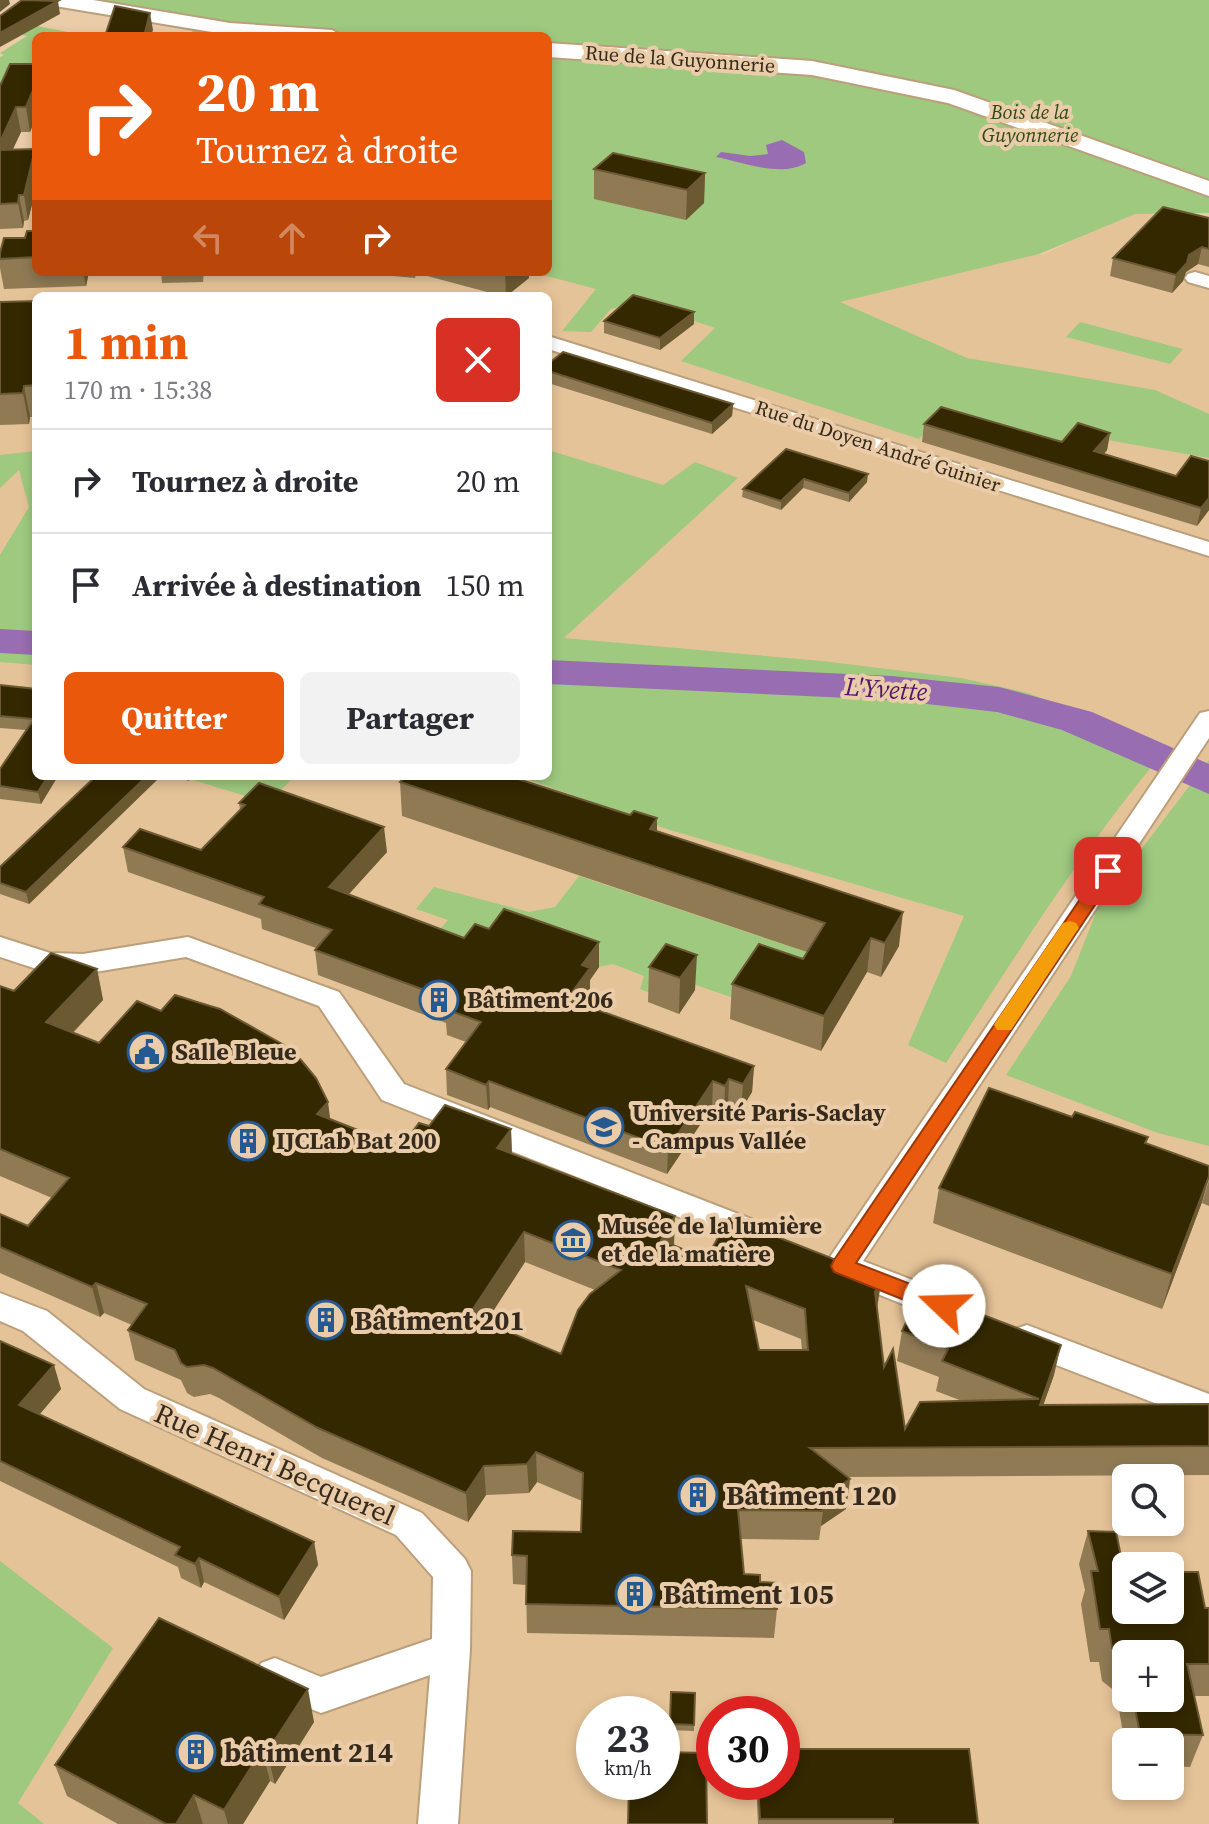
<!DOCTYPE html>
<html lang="fr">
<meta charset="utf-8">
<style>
:root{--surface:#fff;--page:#f2f2f3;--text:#2b2b33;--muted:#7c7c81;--line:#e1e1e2;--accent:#ea580c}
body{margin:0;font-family:"Source Serif 4",serif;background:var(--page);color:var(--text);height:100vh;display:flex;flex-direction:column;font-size:30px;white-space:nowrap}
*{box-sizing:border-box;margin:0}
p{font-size:26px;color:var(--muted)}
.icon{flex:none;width:44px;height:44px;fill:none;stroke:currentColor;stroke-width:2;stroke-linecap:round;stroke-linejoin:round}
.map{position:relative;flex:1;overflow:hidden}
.drawer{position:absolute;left:32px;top:292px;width:520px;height:488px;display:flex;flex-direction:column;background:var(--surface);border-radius:12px;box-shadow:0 4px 12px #0003}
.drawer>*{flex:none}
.guide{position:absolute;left:32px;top:32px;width:520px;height:244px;border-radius:12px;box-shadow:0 4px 12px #0003;background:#ea580c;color:#fff;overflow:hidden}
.controls{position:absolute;left:1112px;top:1464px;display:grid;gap:16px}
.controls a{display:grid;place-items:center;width:72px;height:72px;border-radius:12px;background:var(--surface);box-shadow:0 4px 12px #0003;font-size:40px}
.speed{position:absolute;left:576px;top:1696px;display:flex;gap:16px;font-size:40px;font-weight:700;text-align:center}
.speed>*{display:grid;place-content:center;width:104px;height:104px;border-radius:50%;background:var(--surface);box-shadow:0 4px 12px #0003;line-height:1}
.speed small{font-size:20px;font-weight:400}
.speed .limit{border:12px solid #d22;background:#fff;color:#111}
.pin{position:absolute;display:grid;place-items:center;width:68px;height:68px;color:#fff;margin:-34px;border-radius:16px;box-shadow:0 4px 12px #0006}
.me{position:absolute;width:88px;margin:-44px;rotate:291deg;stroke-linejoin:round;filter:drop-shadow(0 0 6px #0008)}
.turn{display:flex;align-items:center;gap:28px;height:168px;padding:0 32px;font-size:36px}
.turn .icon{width:104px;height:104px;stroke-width:2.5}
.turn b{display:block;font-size:56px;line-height:68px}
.lanes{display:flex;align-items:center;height:76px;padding:0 32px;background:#0003;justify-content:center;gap:40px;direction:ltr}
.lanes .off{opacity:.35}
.round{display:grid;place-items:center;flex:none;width:84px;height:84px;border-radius:12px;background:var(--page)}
.headline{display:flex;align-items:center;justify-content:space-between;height:136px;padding:0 32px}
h1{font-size:48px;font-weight:700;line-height:60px;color:var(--accent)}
.primary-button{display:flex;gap:16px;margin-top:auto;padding:16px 32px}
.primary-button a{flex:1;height:92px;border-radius:12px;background:var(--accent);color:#fff;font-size:32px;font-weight:700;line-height:92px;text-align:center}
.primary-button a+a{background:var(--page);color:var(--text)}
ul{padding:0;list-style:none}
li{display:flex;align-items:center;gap:24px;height:104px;padding:0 32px;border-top:2px solid var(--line)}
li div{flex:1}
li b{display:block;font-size:30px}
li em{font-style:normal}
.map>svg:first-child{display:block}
.built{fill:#e5c398;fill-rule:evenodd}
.green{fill:#9ec97f}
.water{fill:#996db2}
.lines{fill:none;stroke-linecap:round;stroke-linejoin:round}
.river{fill:#996db2;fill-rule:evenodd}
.street-casing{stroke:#bb9f7b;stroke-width:4}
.secondary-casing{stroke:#bb9f7b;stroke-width:4}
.street{fill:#fff;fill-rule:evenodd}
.secondary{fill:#fff;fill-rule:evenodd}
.wall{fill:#8f7a54;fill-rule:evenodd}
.shaded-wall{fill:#6b5932}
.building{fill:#342800;stroke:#6b5932;stroke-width:2;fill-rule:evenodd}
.route{fill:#ea580c;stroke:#983908;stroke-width:2}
.slow{fill:#f59e0b}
.labels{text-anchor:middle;stroke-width:8;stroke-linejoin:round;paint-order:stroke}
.far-street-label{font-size:20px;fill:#362a1c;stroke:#eacca8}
.far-park-label{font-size:20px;font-style:italic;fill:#2e4a15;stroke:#eacca8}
.poi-label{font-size:24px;font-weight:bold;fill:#362a1c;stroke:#eacca8;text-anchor:start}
.water-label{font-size:26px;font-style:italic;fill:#53186d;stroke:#eacca8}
.near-poi-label{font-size:28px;font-weight:bold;fill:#362a1c;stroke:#eacca8;text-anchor:start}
.near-street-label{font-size:28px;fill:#362a1c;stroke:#eacca8}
</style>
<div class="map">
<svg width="1209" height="1824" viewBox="0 0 1209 1824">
<rect width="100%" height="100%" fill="#eacca8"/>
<path class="built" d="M548,123L1043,255L1135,210L1209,216V1824H0V149L36,148V272H548ZM36,296H548V776H36ZM1126,1478H1170V1522H1126ZM1126,1566H1170V1610H1126ZM1126,1654H1170V1698H1126ZM594,1714H662V1782H594ZM714,1714H782V1782H714ZM1126,1742H1170V1786H1126Z"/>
<path class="green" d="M73,0H1209V213L1135,214L1039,254L840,302L967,358L1155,390L1209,414V458L1079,435L1054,452L940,417L919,439L681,361L715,328L637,302L611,309L591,332L562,331L596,289L531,272H548V36H191L195,21Z
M37,26L89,36H36V88H0V57L4,55L0,53L27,36L0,31Z
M1080,322L1183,349L1170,364L1066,337Z
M548,450L663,485L695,462L738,478L564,638L822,661L961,678L1028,693L1169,746C1085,844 1017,954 946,1063L908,1045L964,916L670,830L518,776H548Z
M36,451V665L0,662V555L29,507L19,470L0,488V455Z
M1209,760V1146L1158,1133L1006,1075L1071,976L1099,905Z
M197,776H295L268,803L193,780Z
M579,876L822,957L742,1001L667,975L650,993L640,989L644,976L613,964L599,967L506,934L423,948L448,920L416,909L434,887L529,912L555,907Z
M0,1561L113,1648L18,1803L44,1824H0Z"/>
<path class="water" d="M782,140L804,152L806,163C780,178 744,162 716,157L721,152L750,156L768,154L766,145Z"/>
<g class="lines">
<path class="river" d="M0,629L36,631V655L0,653Z
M548,660L892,676L999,687L1092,712L1209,764V794L1062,730L997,712L892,700L548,684Z"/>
<g class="street-casing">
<path id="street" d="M1195,272L1209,276V288L1188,282L1185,278L1188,274Z
M548,336L1209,542V556L548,349Z
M1209,711V738L863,1261L967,1301L972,1311L967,1321L955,1325L830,1275L826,1266L830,1257L1200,713Z
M0,937L50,953L83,954L188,937L339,992L404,1084L772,1227L777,1236L772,1245L761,1249L750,1245L382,1100L319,1006L186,957L83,974L49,973L0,957Z
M0,1293L47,1311L144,1389L422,1513L465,1559L471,1571L470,1650L458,1824H418L430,1675L321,1713L261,1689L256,1676L261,1663L275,1658L321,1677L432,1639L433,1577L396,1535L120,1409L23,1331L0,1321Z
M1027,1325L1209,1394V1424L1015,1349L1010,1339L1015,1329Z"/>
</g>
<g class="secondary-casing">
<path id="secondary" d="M45,0H93L230,23L332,30L343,36L230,35L55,6Z
M548,43L812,61L954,90L1209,181V196L948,103L812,75L548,57Z"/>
</g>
<use href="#street" class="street"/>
<use href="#secondary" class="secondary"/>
</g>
<path class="wall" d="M36,64V117L30,132H21L12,150L35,149L36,189L28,220L24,221L23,228L0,229V86Z
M594,169L705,173L704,203L686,220L594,199Z
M1209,218V267L1198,264L1186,272L1183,281L1172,293L1110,276L1113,258Z
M36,231V272H89L86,286L4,289L0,268V253Z
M161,272H204L203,282L162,283Z
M291,272H529V278L507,296H502L416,273L415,278L361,273L292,275Z
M36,301V417H30L29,424L0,425V302Z
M694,312V324L660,350L604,333V321Z
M548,364L733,404L732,416L712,434L548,383Z
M924,424L1062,442L1110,433L1107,450L1104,454L1176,476L1209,510L1197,526L922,442Z
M786,449L867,482L849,502L803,488L781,510L742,497L743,489Z
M0,685L36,689V776H58L41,804L0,799V769L26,730L0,728Z
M96,776H161L29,904L0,894V867Z
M176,776H193L189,781Z
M400,782L657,831L899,946L881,977L867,972L821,1051L730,1019L732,984L803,959L807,952L402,816Z
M239,803L387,852L348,894L464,938L599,967L590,980V993L582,1004L754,1066L752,1092L741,1110L728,1105L724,1112L712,1107L667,1174L490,1107L488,1110L447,1095L446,1069L466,1042L447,1035L446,1023L318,975L315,950L316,948L262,929L261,919L128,872L123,847L201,850L240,810Z
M666,944L695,990L679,1014L648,1002L649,967Z
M97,969L103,1000L73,1033L99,1043L330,1120L401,1147L429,1126L511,1129L512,1154L674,1245L706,1259L877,1308L884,1367L905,1429L962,1401L936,1391L939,1377L897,1361L902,1331L1054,1375L1043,1405L1209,1404V1475L847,1477L850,1479L846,1509L821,1526L819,1540L741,1539L744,1574L760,1582L777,1609L774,1638L527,1633L526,1585L513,1584L512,1555L581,1532L582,1501L537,1482L529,1493L486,1495L468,1522L322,1458L219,1398L210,1394L194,1397L187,1393L181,1380L135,1360L128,1330L132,1325L104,1313L100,1317L0,1273V1214L28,1226L52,1198L0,1176V986L14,991ZM525,1262L595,1290L561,1354L486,1322ZM753,1320L801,1339L802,1350H759Z
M1146,1144L1209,1166V1179L1202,1202L1162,1309L933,1223L939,1188Z
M1209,1180V1206L1202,1203Z
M0,1341L61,1389L40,1414L314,1542L318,1565L284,1620L204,1582L201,1588L181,1578L178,1567L0,1481Z
M1088,1531L1124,1571L1205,1608H1209V1696H1194L1203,1735L1190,1767L1170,1766V1742H1126V1751L1116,1692L1102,1681L1099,1662H1090L1081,1604L1085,1590L1079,1564ZM1126,1654L1170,1698H1126Z
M671,1692L695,1693L694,1731L670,1730Z
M314,1722L275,1784L270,1781L243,1824H118L67,1796L55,1765Z
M756,1782H782L978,1824H758Z"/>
<path class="shaded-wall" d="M0,0H9L10,4L0,12Z
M58,1L60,14L0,47V33Z
M150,13L153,30L151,36H144Z
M36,83V117L30,132L26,107Z
M16,107L21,132L1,175L0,142Z
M35,149L36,189L28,220L24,195Z
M705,173L704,203L686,220L687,190Z
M19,195L24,221L23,228L18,203Z
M1202,247L1198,264L1186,272L1183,281L1172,293L1176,275L1189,255Z
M83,272H89L86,286Z
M505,272H529V278L506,296Z
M694,312V324L660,350V338Z
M24,386L30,417L29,424L23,393Z
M733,404L732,416L712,434V423Z
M1110,433L1107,450L1091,469L1094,451Z
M868,474L867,482L849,502V493Z
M804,479L803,488L781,510V501Z
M1209,498V510L1197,526L1201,508Z
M48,776H58L41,804L38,792Z
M147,776H161L29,904L26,892Z
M657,818V852L650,829Z
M384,827L387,852L332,913L329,887Z
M903,912L899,946L881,977L885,943Z
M871,938L867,972L821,1051L824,1016Z
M599,942V967L590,980V993L567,1024V999L582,965Z
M697,955L695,990L679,1014L680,978Z
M97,969L103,1000L54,1052L46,1022Z
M754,1066L752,1092L741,1110L743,1084Z
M729,1079L728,1105L724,1112L725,1086Z
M489,1081L490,1107L488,1110L486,1085Z
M713,1081L712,1107L667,1174L668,1149Z
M328,1102L332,1133L317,1114Z
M511,1129L512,1160L497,1148Z
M1209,1176L1202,1202L1162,1309L1172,1274Z
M675,1216L674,1246L661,1240Z
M524,1232L525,1262L471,1345L469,1315Z
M882,1278L877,1308L875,1292Z
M96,1283L104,1313L100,1317L92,1287Z
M1061,1345L1054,1375L1033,1434L1040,1405Z
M54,1365L61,1389L27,1429L19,1405Z
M536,1452L537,1482L529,1493L527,1464Z
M484,1466L486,1495L468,1522L466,1493Z
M850,1479L846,1509L821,1526L823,1511L822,1498Z
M314,1542L318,1565L284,1620L279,1597Z
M199,1558L204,1582L201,1588L195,1564Z
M308,1689L314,1722L275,1784L267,1752Z
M262,1750L270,1781L243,1824H228L224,1810Z
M194,1795L203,1824H176Z"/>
<path class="building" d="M22,0L58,1L0,33V16Z
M115,6L150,13L144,36H105Z
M10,64H36V83L26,107H16L0,142V86Z
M35,149L24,195H19L18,203L0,204V150Z
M613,153L705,173L687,190L594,169Z
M1163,207L1209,218V249L1202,247L1189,255L1187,263L1176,275L1113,258Z
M27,231H36V257L0,259V253L4,238H25Z
M633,295L694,312L660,338L604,321Z
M36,301V385L24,386L23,393L0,394V302Z
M563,352L733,404L712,423L548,371V364Z
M941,407L1062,442L1078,423L1110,433L1094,451L1176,476L1191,456L1209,461V498L1201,508L924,424Z
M786,449L868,474L849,493L804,479L781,501L743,489Z
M0,685L36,689V776H48L38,792L0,786V769L34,719L0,716Z
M96,776H147L26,892L0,883V867Z
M405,776H509L630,815L634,811L657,818L650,829L903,912L885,943L871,938L824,1016L732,984L759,944L803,959L825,923L400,782Z
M259,783L384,827L329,887L464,938L475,924L489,929L504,909L599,942L582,965L590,968L567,999L754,1066L743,1084L729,1079L725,1086L713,1081L668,1149L489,1081L486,1085L446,1069L481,1022L445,1009L452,1000L315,950L332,930L259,904L264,897L123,847L140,829L201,850L245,805L239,803Z
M666,944L697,955L680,978L649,967Z
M51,953L97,969L46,1022L99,1043L137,1001L161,1011L175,995L197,1002L220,1009L284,1045L301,1060L316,1078L328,1102L317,1114L401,1147L419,1123L429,1126L445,1105L511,1129L497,1148L675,1216L661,1240L706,1259L729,1218L882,1278L875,1292L884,1367L893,1349L905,1429L920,1402L1039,1399L942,1361L948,1349L902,1331L921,1291L1061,1345L1040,1405L1209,1404V1446L810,1448L850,1479L822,1498L823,1511L738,1510L744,1574L760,1575V1582L777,1583V1609L526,1604L527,1556L512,1555L513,1531L581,1532L583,1473L536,1452L527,1464L484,1466L466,1493L318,1428L213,1368L204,1365L187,1367L181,1363L175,1350L128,1330L147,1304L96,1283L92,1287L0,1247V1214L28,1226L69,1178L0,1149V986L14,991ZM524,1232L621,1270L590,1294L578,1310L561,1354L469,1315ZM746,1286L805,1309L808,1350H759Z
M989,1088L1072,1117L1075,1112L1148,1137L1145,1143L1209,1166V1176L1172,1274L939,1188Z
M0,1341L54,1365L19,1405L314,1542L279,1597L199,1558L195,1564L175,1555L180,1547L0,1461Z
M1088,1531L1116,1532L1124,1571H1126V1610H1170V1572H1198L1205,1608H1209V1664H1187L1203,1735L1140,1734L1133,1698H1170V1654H1126V1659L1112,1648L1109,1629H1100L1091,1571H1098Z
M159,1618L308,1689L267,1752L262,1750L224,1810L194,1795L176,1824H166L55,1765Z
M671,1692L695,1693L694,1725L670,1724Z
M782,1749H969L978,1824H893V1819H760L758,1782H782Z
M662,1752L706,1753L707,1824H628L629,1782H662Z"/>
<path class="route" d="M1108,865L1117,871L1115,875L856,1263L952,1300L955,1306L952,1313L944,1315L937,1313L834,1272L831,1266L834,1260L1102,867Z"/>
<path class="slow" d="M1070,921L1076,923L1079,928L1076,932L1011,1030H997L994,1025L997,1020L1063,923Z"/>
<defs>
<g id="building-ring" transform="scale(2)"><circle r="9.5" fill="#eacca8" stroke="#255991" stroke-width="1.5"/><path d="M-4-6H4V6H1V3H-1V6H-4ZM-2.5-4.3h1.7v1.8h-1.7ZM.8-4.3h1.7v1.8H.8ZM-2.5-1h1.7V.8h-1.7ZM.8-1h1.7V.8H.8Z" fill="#255991"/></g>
<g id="civic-ring" transform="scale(2)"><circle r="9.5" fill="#eacca8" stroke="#255991" stroke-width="1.5"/><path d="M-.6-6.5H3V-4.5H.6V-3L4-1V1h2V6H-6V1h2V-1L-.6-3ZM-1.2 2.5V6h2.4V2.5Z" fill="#255991"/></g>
<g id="university-ring" transform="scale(2)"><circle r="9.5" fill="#eacca8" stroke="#255991" stroke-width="1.5"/><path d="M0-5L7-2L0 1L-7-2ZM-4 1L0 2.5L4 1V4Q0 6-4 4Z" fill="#255991"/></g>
<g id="museum-ring" transform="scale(2)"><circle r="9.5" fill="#eacca8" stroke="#255991" stroke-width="1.5"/><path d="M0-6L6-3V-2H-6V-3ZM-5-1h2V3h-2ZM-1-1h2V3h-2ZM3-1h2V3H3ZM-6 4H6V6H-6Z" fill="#255991"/></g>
</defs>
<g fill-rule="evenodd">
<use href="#building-ring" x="439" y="1000"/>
<use href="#civic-ring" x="147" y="1052"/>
<use href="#university-ring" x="604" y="1127"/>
<use href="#building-ring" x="248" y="1141"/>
<use href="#museum-ring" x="573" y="1240"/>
<use href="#building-ring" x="326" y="1320"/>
<use href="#building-ring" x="698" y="1495"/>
<use href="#building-ring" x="635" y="1594"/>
<use href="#building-ring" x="196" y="1752"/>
</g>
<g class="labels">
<g class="far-street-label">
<text transform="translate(680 59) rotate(4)" y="7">Rue de la Guyonnerie</text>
<text transform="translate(878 446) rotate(18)" y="7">Rue du Doyen André Guinier</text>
</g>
<g class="far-park-label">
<text x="1030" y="119">Bois de la<tspan x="1030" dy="23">Guyonnerie</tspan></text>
</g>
<g class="poi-label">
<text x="467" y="1008">Bâtiment 206</text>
<text x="175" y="1060">Salle Bleue</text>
<text x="632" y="1121">Université Paris-Saclay<tspan x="632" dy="28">- Campus Vallée</tspan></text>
<text x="276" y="1149">IJCLab Bat 200</text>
<text x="601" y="1234">Musée de la lumière<tspan x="601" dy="28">et de la matière</tspan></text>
</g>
<g class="water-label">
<text transform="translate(886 689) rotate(4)" y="9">L'Yvette</text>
</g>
<g class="near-poi-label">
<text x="354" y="1330">Bâtiment 201</text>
<text x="726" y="1505">Bâtiment 120</text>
<text x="663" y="1604">Bâtiment 105</text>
<text x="224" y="1762">bâtiment 214</text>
</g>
<g class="near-street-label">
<text transform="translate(275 1464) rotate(24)" y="10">Rue Henri Becquerel</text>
</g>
</g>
</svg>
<div class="controls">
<a><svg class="icon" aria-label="search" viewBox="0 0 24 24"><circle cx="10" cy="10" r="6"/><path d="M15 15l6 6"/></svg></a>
<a><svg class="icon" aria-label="layers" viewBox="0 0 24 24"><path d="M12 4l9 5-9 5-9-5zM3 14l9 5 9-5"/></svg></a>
<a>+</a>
<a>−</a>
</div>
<div class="speed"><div>23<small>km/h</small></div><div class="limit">30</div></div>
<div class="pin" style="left:1108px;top:871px;background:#d93025"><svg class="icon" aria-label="arrive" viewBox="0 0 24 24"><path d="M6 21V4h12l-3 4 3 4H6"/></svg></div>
<svg class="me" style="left:944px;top:1306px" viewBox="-20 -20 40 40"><circle r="19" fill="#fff"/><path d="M0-13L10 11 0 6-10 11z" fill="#ea580c"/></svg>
<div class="guide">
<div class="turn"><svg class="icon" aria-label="right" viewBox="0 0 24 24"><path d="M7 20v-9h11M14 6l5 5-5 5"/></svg><div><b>20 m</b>Tournez à droite</div></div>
<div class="lanes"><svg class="icon off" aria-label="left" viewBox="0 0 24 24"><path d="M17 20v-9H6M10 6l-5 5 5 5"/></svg><svg class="icon off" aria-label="ahead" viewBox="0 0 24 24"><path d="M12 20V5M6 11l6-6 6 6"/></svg><svg class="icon" aria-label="right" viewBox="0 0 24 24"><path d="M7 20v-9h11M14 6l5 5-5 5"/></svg></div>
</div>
<section class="drawer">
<div class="headline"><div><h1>1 min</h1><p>170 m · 15:38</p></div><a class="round" style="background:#d93025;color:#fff"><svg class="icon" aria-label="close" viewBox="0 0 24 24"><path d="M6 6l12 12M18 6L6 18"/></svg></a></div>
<ul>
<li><svg class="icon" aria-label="right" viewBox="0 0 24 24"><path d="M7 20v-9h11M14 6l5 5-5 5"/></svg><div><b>Tournez à droite</b></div><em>20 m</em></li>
<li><svg class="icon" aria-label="arrive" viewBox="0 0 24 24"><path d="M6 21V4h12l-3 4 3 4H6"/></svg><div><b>Arrivée à destination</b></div><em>150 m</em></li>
</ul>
<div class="primary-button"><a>Quitter</a><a>Partager</a></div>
</section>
</div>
